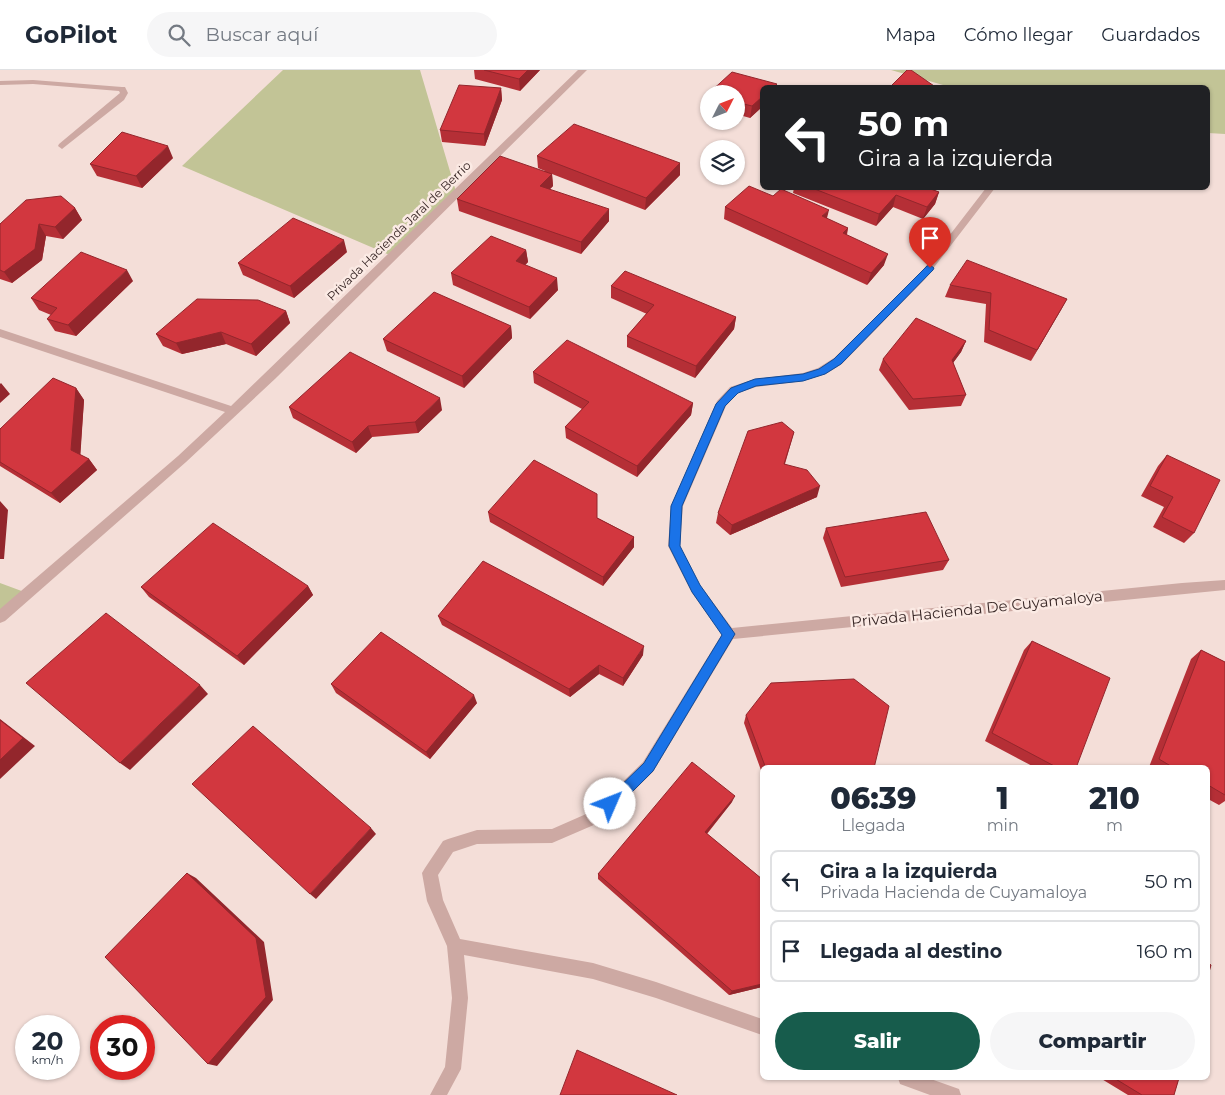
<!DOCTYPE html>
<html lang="es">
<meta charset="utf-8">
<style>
:root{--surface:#fff;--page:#f6f6f7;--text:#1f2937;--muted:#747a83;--line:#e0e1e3;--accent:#175c4c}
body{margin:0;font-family:Montserrat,sans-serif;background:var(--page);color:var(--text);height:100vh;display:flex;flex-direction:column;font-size:19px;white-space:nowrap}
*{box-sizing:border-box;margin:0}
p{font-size:16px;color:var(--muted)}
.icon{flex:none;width:28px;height:28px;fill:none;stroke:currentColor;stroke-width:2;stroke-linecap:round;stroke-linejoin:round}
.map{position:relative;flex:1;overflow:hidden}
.side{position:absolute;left:760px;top:695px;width:450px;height:315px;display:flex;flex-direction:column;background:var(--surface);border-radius:8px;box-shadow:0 1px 4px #0004}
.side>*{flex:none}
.top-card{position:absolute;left:760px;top:15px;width:450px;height:105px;border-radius:8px;box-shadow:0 1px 4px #0004;background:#202124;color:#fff;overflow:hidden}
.needle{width:32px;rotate:48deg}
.tools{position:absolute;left:700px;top:15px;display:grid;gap:10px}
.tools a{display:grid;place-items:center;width:45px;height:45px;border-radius:50%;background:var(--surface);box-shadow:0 1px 4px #0004;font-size:25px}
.speed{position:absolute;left:15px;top:945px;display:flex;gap:10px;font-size:25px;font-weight:700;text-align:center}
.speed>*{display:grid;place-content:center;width:65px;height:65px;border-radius:50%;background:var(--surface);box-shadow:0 1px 4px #0004;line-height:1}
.speed small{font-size:12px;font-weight:400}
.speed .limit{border:8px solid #d22;background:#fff;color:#111}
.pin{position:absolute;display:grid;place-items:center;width:42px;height:42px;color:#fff;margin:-51px -21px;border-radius:50% 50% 50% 0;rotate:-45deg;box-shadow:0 0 5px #0007}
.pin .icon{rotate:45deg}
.me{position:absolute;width:55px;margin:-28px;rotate:46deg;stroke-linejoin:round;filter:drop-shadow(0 0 4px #0008)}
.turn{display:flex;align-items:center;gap:18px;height:105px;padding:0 15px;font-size:22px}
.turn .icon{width:65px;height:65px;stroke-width:2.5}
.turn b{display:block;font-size:35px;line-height:42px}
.eta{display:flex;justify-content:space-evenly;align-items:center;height:85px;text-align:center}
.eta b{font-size:30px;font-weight:800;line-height:35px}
.cta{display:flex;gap:10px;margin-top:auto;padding:10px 15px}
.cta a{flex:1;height:58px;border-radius:30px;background:var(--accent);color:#fff;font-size:20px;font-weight:800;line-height:58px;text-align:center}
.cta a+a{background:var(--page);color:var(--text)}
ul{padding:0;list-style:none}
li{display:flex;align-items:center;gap:15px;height:62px;margin:0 10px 8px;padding:0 5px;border:2px solid var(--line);border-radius:8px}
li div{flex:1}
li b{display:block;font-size:19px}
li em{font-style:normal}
header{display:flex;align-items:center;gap:30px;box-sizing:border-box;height:70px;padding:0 25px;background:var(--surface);border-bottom:1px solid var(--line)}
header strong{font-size:24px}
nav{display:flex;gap:28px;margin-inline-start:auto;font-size:18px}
.search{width:350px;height:45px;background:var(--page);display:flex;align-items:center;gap:12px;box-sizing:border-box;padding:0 18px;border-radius:28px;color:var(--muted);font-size:19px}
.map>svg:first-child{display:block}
.green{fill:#c2c496}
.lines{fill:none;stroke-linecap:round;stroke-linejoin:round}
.minor{fill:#cda9a3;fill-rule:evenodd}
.wall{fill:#b52f36}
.shaded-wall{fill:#93262c}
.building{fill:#d2373f;stroke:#93262c}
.route{fill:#1a73e8;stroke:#114b97}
.labels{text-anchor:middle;stroke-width:5;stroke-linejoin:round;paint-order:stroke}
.far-street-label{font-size:12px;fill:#372625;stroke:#fbeae4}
.street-label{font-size:15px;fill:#372625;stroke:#fbeae4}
</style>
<header>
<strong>GoPilot</strong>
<div class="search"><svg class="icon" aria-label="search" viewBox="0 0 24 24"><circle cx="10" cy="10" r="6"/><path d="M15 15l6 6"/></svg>Buscar aquí</div>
<nav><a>Mapa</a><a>Cómo llegar</a><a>Guardados</a></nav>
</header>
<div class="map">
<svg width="1225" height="1025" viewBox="0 0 1225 1025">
<rect width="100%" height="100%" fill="#f4ded8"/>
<path class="green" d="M283,0H420L457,125L392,186L182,96Z
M891,0H1225V64L1208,63V18L950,17Z
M0,513L27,523L0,547Z"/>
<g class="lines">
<path class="minor" d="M578,0H587L276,308L186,392L5,551L0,553V539L178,386L225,342L0,267V259L231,336Z
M33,10L122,17H125L128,23L124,30L62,79L58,76L59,74L120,23L119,21L33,14L0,15V11Z
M986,118H995L925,209L842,294L826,304L803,311L756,317L738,323L726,336L683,436L680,476L700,515L732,558L1182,513L1225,510V520L733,569L653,702L603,751L552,773L477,774L453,782L438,805L443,830L460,869L593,893L656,912L762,949V965L656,928L593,909L464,885L468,928L461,999L447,1025H430L445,997L452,928L447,876L427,831L422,803L425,798L443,771L448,769L477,760L552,759L593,741L643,692L722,564L692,523L668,476L671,436L717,331L730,317L755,309L803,303L818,298L834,288L919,205Z
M898,1008H928L959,1019L961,1025H930L900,1014Z"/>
</g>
<path class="wall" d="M474,0H540L520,21L475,9Z
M501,18L502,30L485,76L442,72L440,60Z
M762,18V37L750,48L736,44V24H709V36H707L708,24Z
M537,86L680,93V105L645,140L552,104L553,116L549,120L609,151L581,184L459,141L457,129L545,101L538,98Z
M173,88L142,118L97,106L90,94Z
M794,118H928L939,122L935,134L923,149L893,137L876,156L793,123Z
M773,126L848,158L847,165L884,195L867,215L724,149L725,137Z
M75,138L82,150L63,169L46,166L42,190L12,213L0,209V154Z
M526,180L528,192L525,195L558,220L530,249L453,215L451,203Z
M347,182L294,228L243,205L238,193Z
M133,211L76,266L55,261L47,249L51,245L39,240L31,228Z
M950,215L1067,229L1031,291L984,272L986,234L945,227Z
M611,216L736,247L734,259L695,308L627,277V266L647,244L611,228Z
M286,241L290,253L256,286L226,274L182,284L163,276L156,264Z
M511,256L512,268L464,318L387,281L383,269Z
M966,271L961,282L953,293L966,325L961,336L909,340L879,300L883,289Z
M533,302L693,333L691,345L637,407L566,368L565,357L582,339L534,313Z
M76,318L84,330L80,385L89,389L97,400L60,433L0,396V359Z
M289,337L442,340L418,363L372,367L356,383L293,348Z
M794,362L785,394L817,427L730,465L716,453L718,443Z
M1167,385L1194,463L1184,473L1153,457L1164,437L1141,426L1158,396Z
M488,442L598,448L634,467V477L603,516L490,452Z
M826,458L949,490L943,500L841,517L823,468Z
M308,516L313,525L244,595L149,527L141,517Z
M438,546L643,585L623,616L599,604L570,627L442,555Z
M1032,571L1076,698H1036L985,671L1024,580Z
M1201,580L1225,592V731L1219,735L1208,729V698H1150L1149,697L1191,589Z
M331,614L477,633L430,689L336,623Z
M746,645L874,698H762V704V703L744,653Z
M732,732L707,764L762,809V917L729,925L598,809V804Z
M1100,1008H1179L1174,1025H1128Z"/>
<path class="shaded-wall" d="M528,0H540L520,21L519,9Z
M501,18L502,30L485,76L484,64Z
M762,27V37L750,48L752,36Z
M168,76L173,88L142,118L136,106Z
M680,93V105L645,140L646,128Z
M552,104L553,116L541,128L540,116Z
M939,122L935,134L923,149L927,137Z
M896,125L893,137L876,156L879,144Z
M75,138L82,150L63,169L55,157Z
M609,139V151L581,184V172Z
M829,140L826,152L822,146Z
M39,154L46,166L42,190L12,213L4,202Z
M848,158L845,170L843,163Z
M344,170L347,182L294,228L290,216Z
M526,180L528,192L517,203L516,191Z
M888,184L884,195L867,215L871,203Z
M127,200L133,211L76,266L68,255Z
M557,208L558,220L530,249L529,237Z
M1067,229L1061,240L1031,291L1037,280Z
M286,241L290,253L256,286L251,274Z
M736,247L734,259L695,308L696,296Z
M511,256L512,268L464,318L462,306Z
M221,262L226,274L182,284L176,273Z
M966,271L961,282L947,301L952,290Z
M1,313L10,324L0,333V314Z
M76,318L84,330L80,391L71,380Z
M440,328L442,340L418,363L415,352Z
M693,333L691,345L637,407V396Z
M368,356L372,367L356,383L352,372Z
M89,389L97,400L60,433L51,423Z
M820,416L817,427L730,465L732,455Z
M0,431L8,440L4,489H0Z
M634,467V477L603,516V507Z
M308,516L313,525L244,595L237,586Z
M644,576L643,585L623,616V608Z
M599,595V604L570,627L569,619Z
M200,615L208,624L130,700L120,693Z
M474,625L477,633L430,689L426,682Z
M0,649L35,676L0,709Z
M735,726L732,732L703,768L705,762Z
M371,758L376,764L316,829L310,824Z
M187,803L196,808L264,872L273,930L217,996L208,994Z
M762,914V917L729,925L732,921Z"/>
<path class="building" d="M484,0H528L519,9Z
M907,0H911L937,18H889Z
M732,2L777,14L773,18H762V27L752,36L736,32V24H708Z
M459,15L501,18L484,64L440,60Z
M574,54L680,93L646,128L537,86Z
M122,62L168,76L136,106L90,94Z
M500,86L552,104L540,116L609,139L581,172L457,129Z
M749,116L773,126L781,119L829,140L822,146L848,158L843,163L888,184L871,203L725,137Z
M812,118H928L939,122L927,137L896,125L879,144Z
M61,126L75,138L55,157L39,154L35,179L4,202L0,200V154L26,130Z
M293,148L344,170L290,216L238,193Z
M491,166L526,180L516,191L557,208L529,237L451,203Z
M81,182L127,200L68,255L47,249L57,238L31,228Z
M967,190L1067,229L1037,280L989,260L991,223L950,215Z
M625,201L736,247L696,296L627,266L654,235L611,216Z
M434,222L511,256L462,306L383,269Z
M197,229L258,230L286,241L251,274L221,262L176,273L156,264Z
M916,248L966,271L952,290L966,325L913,329L883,289Z
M567,270L693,333L637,396L565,357L589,332L533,302Z
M350,282L440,328L415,352L368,356L352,372L289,337Z
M53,308L76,318L71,380L89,389L51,423L0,392V359Z
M782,352L794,362L784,394L807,400L820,416L732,455L718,443L748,361Z
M1167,385L1220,410L1194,463L1162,447L1173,427L1150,416Z
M534,390L597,424V448L634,467L603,507L488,442Z
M926,442L949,490L845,507L826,458Z
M213,453L308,516L237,586L141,517Z
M483,491L644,576L623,608L599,595L569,619L438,546Z
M106,543L200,615L120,693L26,613Z
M381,562L474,625L426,682L331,614Z
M1032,571L1110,608L1076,698H1058L992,663Z
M1201,580L1225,592V725L1208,715V698H1174L1159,689Z
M854,609L889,636L874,698H768L765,696L746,645L771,613Z
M0,650L23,668L0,690Z
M253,656L371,758L310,824L192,714Z
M692,692L735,726L705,762L762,809V914L732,921L598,804Z
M187,803L256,868L266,927L208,994L105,887Z
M1208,893L1211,895L1208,906Z
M577,980L677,1025H560Z
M1114,1008H1179L1174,1025H1142Z"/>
<path class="route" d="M930,195L934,198L933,200L841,294L825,304L803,311L756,316L738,323L725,336L682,436L680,476L700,515L735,564L653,701L615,739L610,741L606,739L604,734L606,730L644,693L722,565L692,522L669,476L671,436L716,334L731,318L755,309L803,304L819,299L834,289L927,196Z"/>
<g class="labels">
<g class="far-street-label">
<text transform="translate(399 161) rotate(-44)" y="4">Privada Hacienda Jaral de Berrio</text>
</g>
<g class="street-label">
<text transform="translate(977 539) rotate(-6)" y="5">Privada Hacienda De Cuyamaloya</text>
</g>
</g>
</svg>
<div class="tools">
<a><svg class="needle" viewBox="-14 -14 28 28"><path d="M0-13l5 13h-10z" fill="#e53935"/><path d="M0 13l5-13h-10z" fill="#747a83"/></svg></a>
<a><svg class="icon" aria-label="layers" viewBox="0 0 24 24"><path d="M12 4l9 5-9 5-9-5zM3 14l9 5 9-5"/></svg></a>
</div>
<div class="speed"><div>20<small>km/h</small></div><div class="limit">30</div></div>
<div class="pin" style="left:930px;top:198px;background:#d93025"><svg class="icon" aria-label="arrive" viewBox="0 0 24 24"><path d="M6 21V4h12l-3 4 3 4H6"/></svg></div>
<svg class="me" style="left:610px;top:734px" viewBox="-20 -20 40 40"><circle r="19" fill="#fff"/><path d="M0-13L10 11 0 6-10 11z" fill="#1a73e8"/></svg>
<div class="top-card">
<div class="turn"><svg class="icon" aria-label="left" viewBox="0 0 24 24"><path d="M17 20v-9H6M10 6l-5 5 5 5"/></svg><div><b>50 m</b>Gira a la izquierda</div></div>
</div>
<section class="side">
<div class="eta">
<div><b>06:39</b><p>Llegada</p></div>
<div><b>1</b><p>min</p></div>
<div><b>210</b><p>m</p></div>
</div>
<ul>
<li><svg class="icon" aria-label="left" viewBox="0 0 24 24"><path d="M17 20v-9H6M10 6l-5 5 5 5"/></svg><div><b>Gira a la izquierda</b><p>Privada Hacienda de Cuyamaloya</p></div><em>50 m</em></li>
<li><svg class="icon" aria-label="arrive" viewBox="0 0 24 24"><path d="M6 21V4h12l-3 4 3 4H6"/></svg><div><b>Llegada al destino</b></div><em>160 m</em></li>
</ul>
<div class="cta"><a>Salir</a><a>Compartir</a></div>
</section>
</div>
